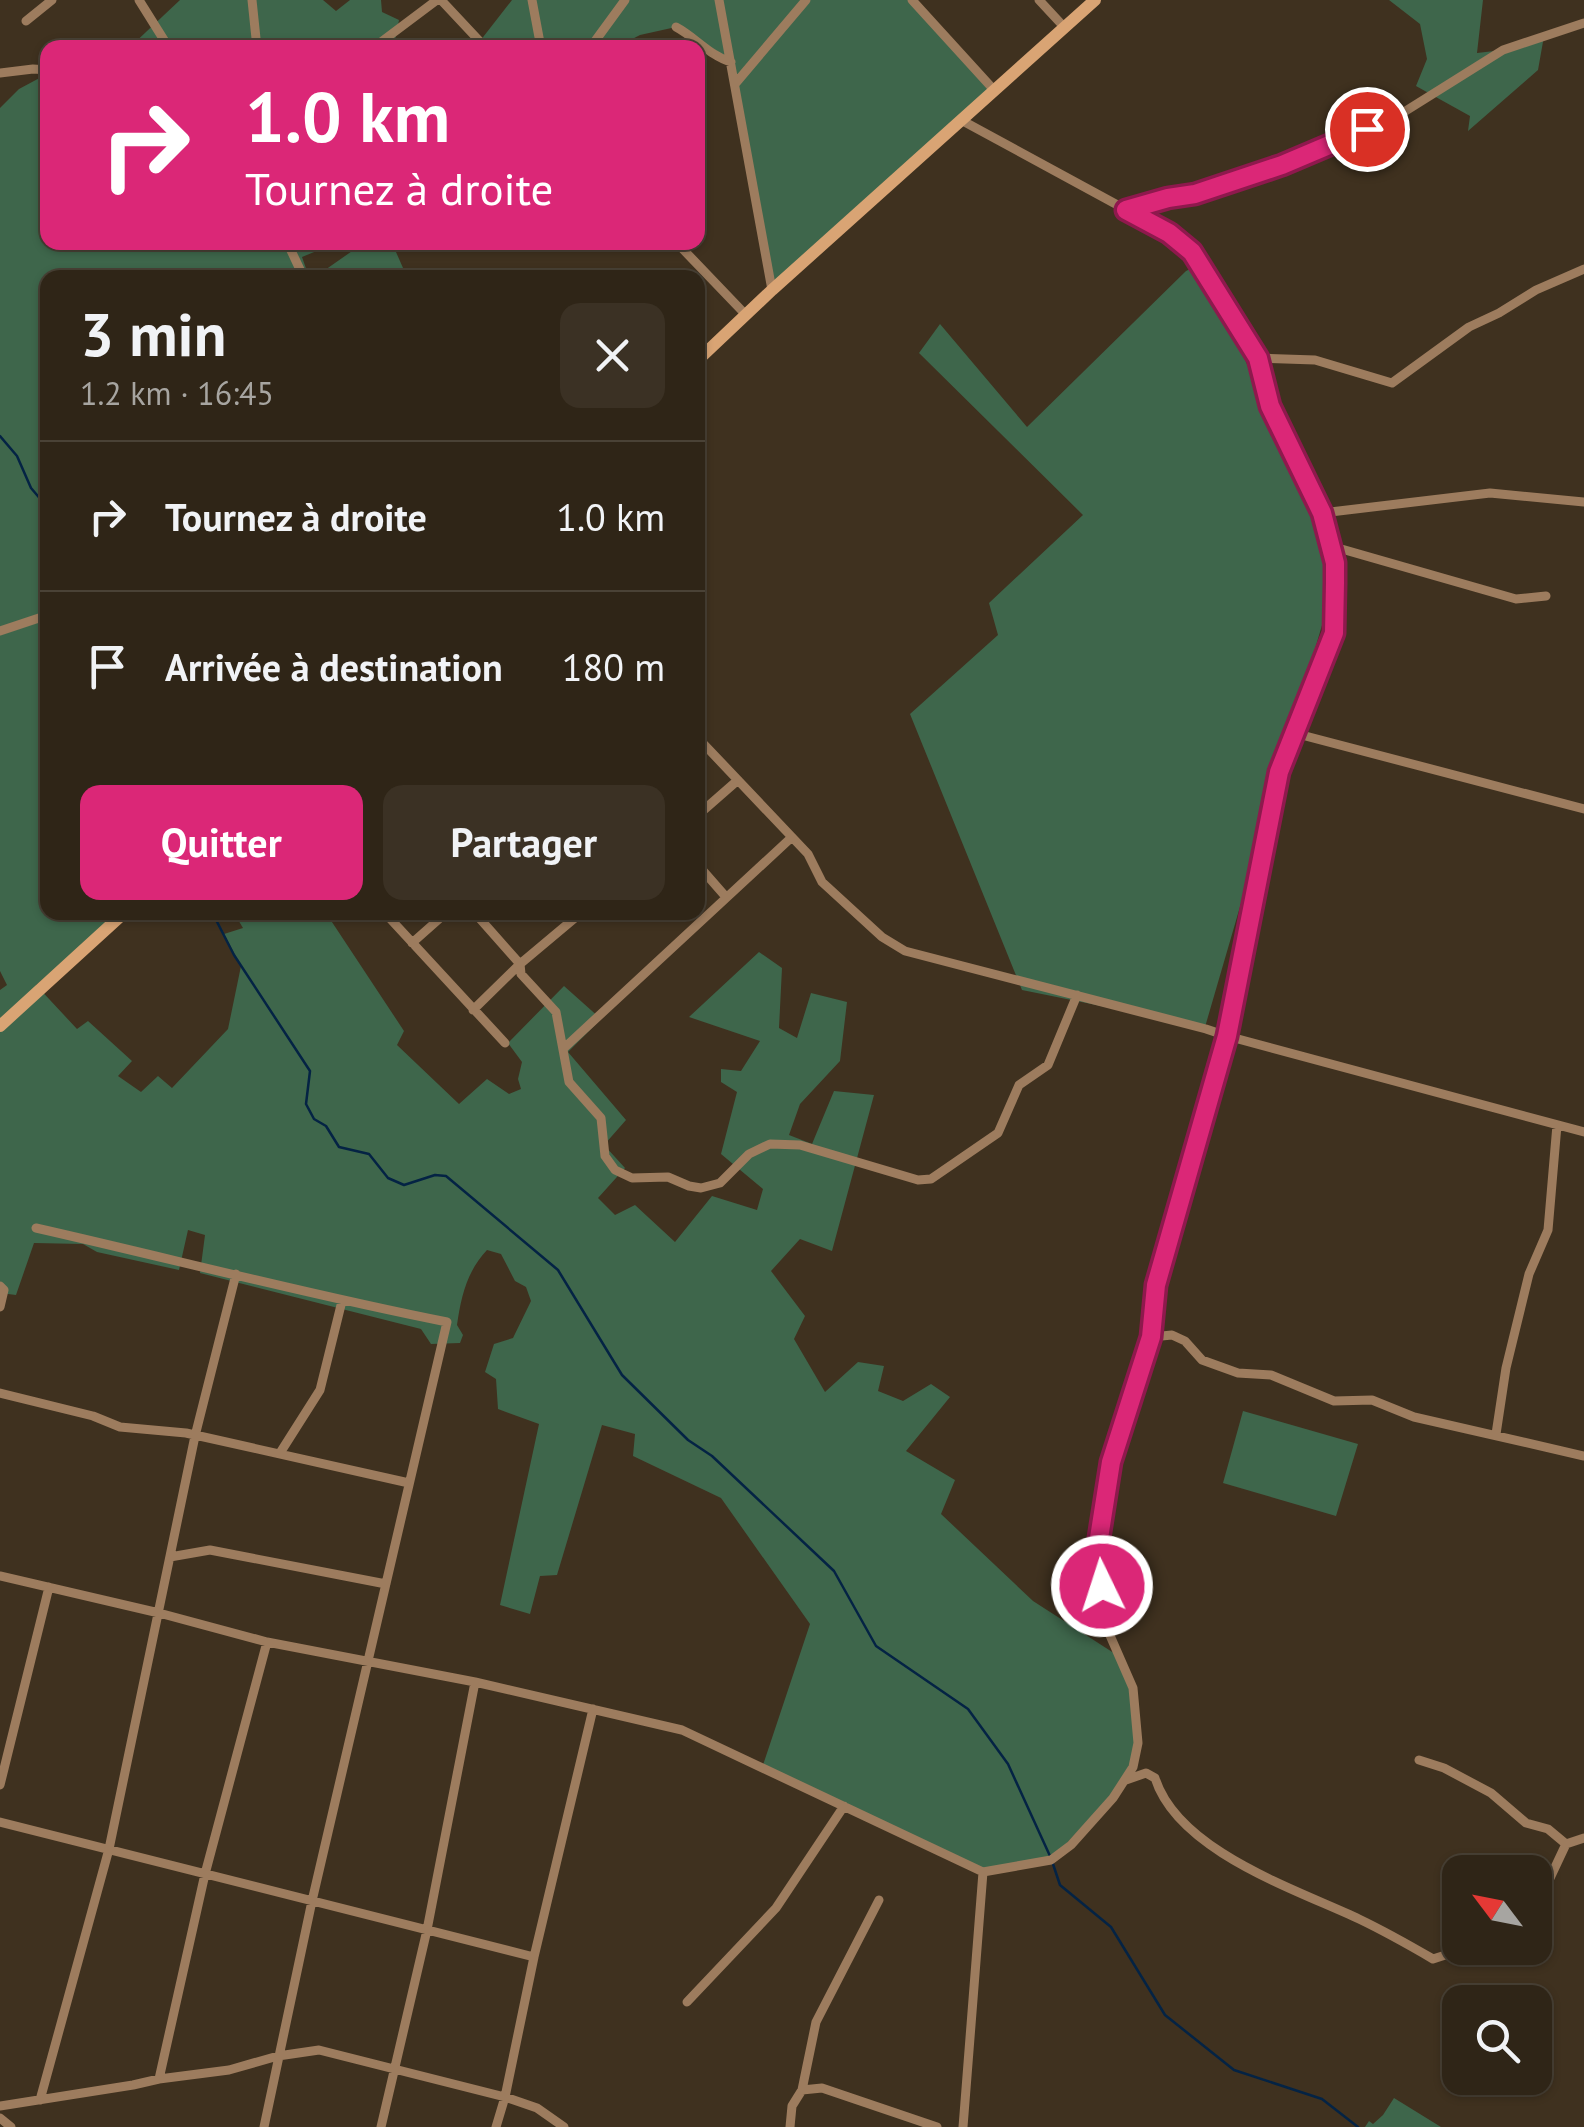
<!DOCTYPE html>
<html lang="fr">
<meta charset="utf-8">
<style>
:root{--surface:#2f2517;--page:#3b3124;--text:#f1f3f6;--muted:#a7a5a1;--line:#4a4236;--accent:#db2777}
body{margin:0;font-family:"PT Sans",sans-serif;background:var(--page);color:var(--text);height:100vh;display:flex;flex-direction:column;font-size:38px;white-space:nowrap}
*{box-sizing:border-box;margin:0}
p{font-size:32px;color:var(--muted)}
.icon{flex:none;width:55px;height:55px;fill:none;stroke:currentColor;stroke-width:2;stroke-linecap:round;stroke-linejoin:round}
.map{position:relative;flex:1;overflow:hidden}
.drawer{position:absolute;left:40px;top:270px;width:665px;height:650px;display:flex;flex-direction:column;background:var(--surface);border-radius:20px;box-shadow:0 2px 8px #0004,0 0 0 2px var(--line)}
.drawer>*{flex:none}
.guide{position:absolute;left:40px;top:40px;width:665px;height:210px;border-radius:20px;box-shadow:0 2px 8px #0004,0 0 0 2px var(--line);background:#db2777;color:#fff;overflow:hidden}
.needle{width:65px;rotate:302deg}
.buttons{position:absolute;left:1442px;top:1855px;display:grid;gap:20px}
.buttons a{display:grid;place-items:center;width:110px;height:110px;border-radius:20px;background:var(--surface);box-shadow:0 2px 8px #0004,0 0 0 2px var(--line);font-size:50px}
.pin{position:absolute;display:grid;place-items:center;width:85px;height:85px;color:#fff;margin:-42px;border:5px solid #fff;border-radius:50%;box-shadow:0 2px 10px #0007}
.me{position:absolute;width:110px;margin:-55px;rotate:356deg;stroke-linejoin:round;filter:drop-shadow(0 0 8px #0008)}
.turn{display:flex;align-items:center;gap:35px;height:210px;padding:0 40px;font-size:45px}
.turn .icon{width:130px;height:130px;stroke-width:2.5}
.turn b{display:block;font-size:70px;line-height:85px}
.round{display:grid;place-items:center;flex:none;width:105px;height:105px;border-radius:20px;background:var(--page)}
.head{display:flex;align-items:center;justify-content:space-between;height:170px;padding:0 40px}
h1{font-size:60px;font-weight:700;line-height:75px}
.primary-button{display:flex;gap:20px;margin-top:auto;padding:20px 40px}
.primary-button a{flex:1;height:115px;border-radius:20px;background:var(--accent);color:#fff;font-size:40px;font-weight:700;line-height:115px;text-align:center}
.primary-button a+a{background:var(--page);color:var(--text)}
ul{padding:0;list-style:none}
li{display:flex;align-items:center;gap:30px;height:150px;padding:0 40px;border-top:2px solid var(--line)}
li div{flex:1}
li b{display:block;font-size:38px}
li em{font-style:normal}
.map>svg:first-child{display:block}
.green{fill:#3e664b}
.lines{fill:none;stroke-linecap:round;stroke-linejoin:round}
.stream{stroke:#042344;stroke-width:2.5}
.minor{stroke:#9d7c5e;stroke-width:9}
.secondary{stroke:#d9a474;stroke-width:12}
.route-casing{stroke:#8e194d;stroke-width:25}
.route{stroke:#db2777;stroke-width:18}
</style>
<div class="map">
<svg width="1584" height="2127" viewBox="0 0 1584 2127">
<rect width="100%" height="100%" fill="#3f311f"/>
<path class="green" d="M180,0H323L336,11L350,0H381L382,12L399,20L395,40L388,47L129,48Z
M512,0H912L994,90L772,290L730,62L676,27L640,35L617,47L486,48L480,41Z
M1389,0H1483L1477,53L1503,50L1544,36L1538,70L1468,131L1470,116L1416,86L1427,59L1420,24Z
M47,74L48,242L336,243L302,257L309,277L48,278V912L122,913L36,985L77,1029L88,1021L132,1061L118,1076L141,1092L158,1076L172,1088L228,1029L241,966L224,934L243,928L234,913H326L404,1031L397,1045L459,1104L487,1079L509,1094L521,1089L518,1079L522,1062L508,1043L564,986L601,1019L568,1052L626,1120L604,1145L625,1168L598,1198L615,1215L635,1205L675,1242L712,1196L757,1210L763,1189L721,1154L737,1092L721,1082V1069L741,1071L760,1041L689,1017L759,952L782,968L779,1028L797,1038L811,993L847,1002L840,1061L800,1104L789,1135L812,1144L834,1091L874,1095L832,1251L800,1239L771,1271L805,1316L794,1339L825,1392L858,1362L884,1366L878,1391L903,1401L931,1384L950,1397L906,1451L955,1480L941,1514L1033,1601L1120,1657L1133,1688L1138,1743L1126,1780L1051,1860L983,1872L762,1768L810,1624L721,1498L633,1456L635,1434L602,1425L557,1575L540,1576L530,1614L500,1605L539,1424L498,1409L496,1379L485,1372L494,1344L513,1338L531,1301L526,1287L515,1281L501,1254L487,1250C467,1271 461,1297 457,1325L463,1335L460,1343L431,1344L421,1329L200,1273L205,1235L188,1230L179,1270L97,1252L83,1244L34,1243L16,1295L0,1293V990L7,985L0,971V108L19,89Z
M365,242L374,243L396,252L407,277H315Z
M1192,268L1237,341L1296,478L1303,475L1322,513L1335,563V603L1327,608L1205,1027L1022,990L910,714L998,635L989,603L1083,515L919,353L940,324L1027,427L1186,271Z
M1243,1411L1358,1444L1336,1516L1223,1483Z
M1394,2098L1441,2127H1365L1369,2121L1373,2124L1383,2115Z"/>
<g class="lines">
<path class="stream" d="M0,436L17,456L31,488L48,508
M212,912L234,955L310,1071L306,1104L314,1119L326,1126L339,1147L369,1154L388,1178L404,1185L435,1175L446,1176L558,1270L622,1375L688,1440L712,1456L834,1571L876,1646L968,1709L1008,1764L1050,1856
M1053,1864L1060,1885L1111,1927L1165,2015L1234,2070L1322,2099L1358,2127"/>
<path class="minor" d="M139,0L169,48
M252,0L257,48
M441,0L486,48
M532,0L541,48
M719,0L772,290
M912,0L994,90
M1039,0L1065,28
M26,21L52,0
M676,27C695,37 710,56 731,62
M373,48L437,0
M590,48L625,0
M0,73L33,69L48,70
M735,84L806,0
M961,120L1169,233L1192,252L1258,358L1270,406L1322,513L1335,563L1334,633L1279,771L1227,1036L1156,1285L1151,1337L1111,1461L1099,1538V1547L1105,1624L1133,1688L1138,1743L1133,1767L1113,1798L1071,1845L1051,1860L983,1872
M1127,210L1168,198L1195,194L1282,165L1396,117L1503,50L1584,23
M287,242L304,278
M676,242L746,315
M1258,358L1315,360L1392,383L1469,327L1499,313L1536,290L1584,269
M1322,513L1490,493L1584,502
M1331,546L1516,599L1546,596
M0,631L48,615
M1294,733L1584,809
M698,738L808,854L822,882L882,937L905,951L1206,1029L1227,1036L1584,1132
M698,815L738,780
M698,865L726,897
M384,912L505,1043
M474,912L520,964L521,974L556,1012L569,1082L601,1118L605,1156L615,1170L632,1178L668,1177L689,1186L701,1188L720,1183L749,1154L770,1144L800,1145L918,1180L931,1179L998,1133L1019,1085L1048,1065L1077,995
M412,943L447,912
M473,1010L520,964L582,912
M563,1049L792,837
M36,1228C173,1259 309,1295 447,1322L312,1901L264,2127
M0,1286L4,1290L0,1307
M1151,1337L1172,1335L1185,1341L1202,1360L1238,1373L1271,1375L1334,1401L1372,1400L1414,1417L1584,1456
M0,1393L93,1416L120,1427L186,1433L409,1483
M1496,1434L1506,1368L1529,1274L1548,1230L1557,1125
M280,1453L320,1390L342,1301
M170,1557L210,1550L386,1584
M0,1576L159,1613L267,1642L475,1682L682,1730L983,1872L963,2127
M1419,1760L1444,1768L1491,1793L1526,1823L1548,1829L1566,1844
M1126,1780L1146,1773L1155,1778C1178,1851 1295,1889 1359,1919C1384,1931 1409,1945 1433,1959L1467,1948
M0,1785L49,1587
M0,1822L534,1957
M1535,1910L1566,1844L1584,1838
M687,2002L776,1908L844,1806
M159,2079L205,1874L267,1642
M802,2090L816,2022L879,1900
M40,2100L109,1849L195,1436L236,1274
M0,2106L133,2085L159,2079L229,2070L278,2056L319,2050L505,2097L537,2108L564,2127
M0,2118L11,2127
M381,2127L427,1930L475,1682
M496,2127L505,2097L534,1957L593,1709
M790,2127L792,2106L802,2090L822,2088L937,2127"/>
<path class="secondary" d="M698,360L772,290L1095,0
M0,1026L125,912"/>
</g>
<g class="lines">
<g class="route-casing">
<path id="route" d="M1102,1586L1099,1538L1111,1462L1151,1337L1156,1285L1227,1036L1279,772L1334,633L1335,583V563L1322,513L1270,406L1258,358L1192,252L1169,233L1126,210L1168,198L1195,194L1282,165L1367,129"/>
</g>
<use href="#route" class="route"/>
</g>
</svg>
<div class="buttons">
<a><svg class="needle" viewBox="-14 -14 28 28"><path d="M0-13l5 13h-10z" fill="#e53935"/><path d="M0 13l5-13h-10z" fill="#a7a5a1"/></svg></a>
<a><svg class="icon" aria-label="search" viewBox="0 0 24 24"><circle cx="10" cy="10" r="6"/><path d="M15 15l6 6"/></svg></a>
</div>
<div class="pin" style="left:1367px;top:129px;background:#d93025"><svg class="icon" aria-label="arrive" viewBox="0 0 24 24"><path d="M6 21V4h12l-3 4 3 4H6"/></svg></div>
<svg class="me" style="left:1102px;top:1586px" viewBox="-20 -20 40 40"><circle r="17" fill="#db2777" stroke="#fff" stroke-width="3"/><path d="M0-11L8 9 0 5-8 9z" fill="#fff"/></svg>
<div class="guide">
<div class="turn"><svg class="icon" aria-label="right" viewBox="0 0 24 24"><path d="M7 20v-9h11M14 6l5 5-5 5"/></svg><div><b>1.0 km</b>Tournez à droite</div></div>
</div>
<section class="drawer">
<div class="head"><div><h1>3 min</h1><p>1.2 km · 16:45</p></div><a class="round"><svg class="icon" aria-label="close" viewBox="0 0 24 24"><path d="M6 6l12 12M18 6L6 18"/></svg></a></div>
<ul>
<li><svg class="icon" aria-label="right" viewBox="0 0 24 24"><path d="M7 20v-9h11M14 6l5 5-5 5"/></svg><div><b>Tournez à droite</b></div><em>1.0 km</em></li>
<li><svg class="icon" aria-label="arrive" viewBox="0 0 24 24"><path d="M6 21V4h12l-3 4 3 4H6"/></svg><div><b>Arrivée à destination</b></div><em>180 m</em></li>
</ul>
<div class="primary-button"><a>Quitter</a><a>Partager</a></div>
</section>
</div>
